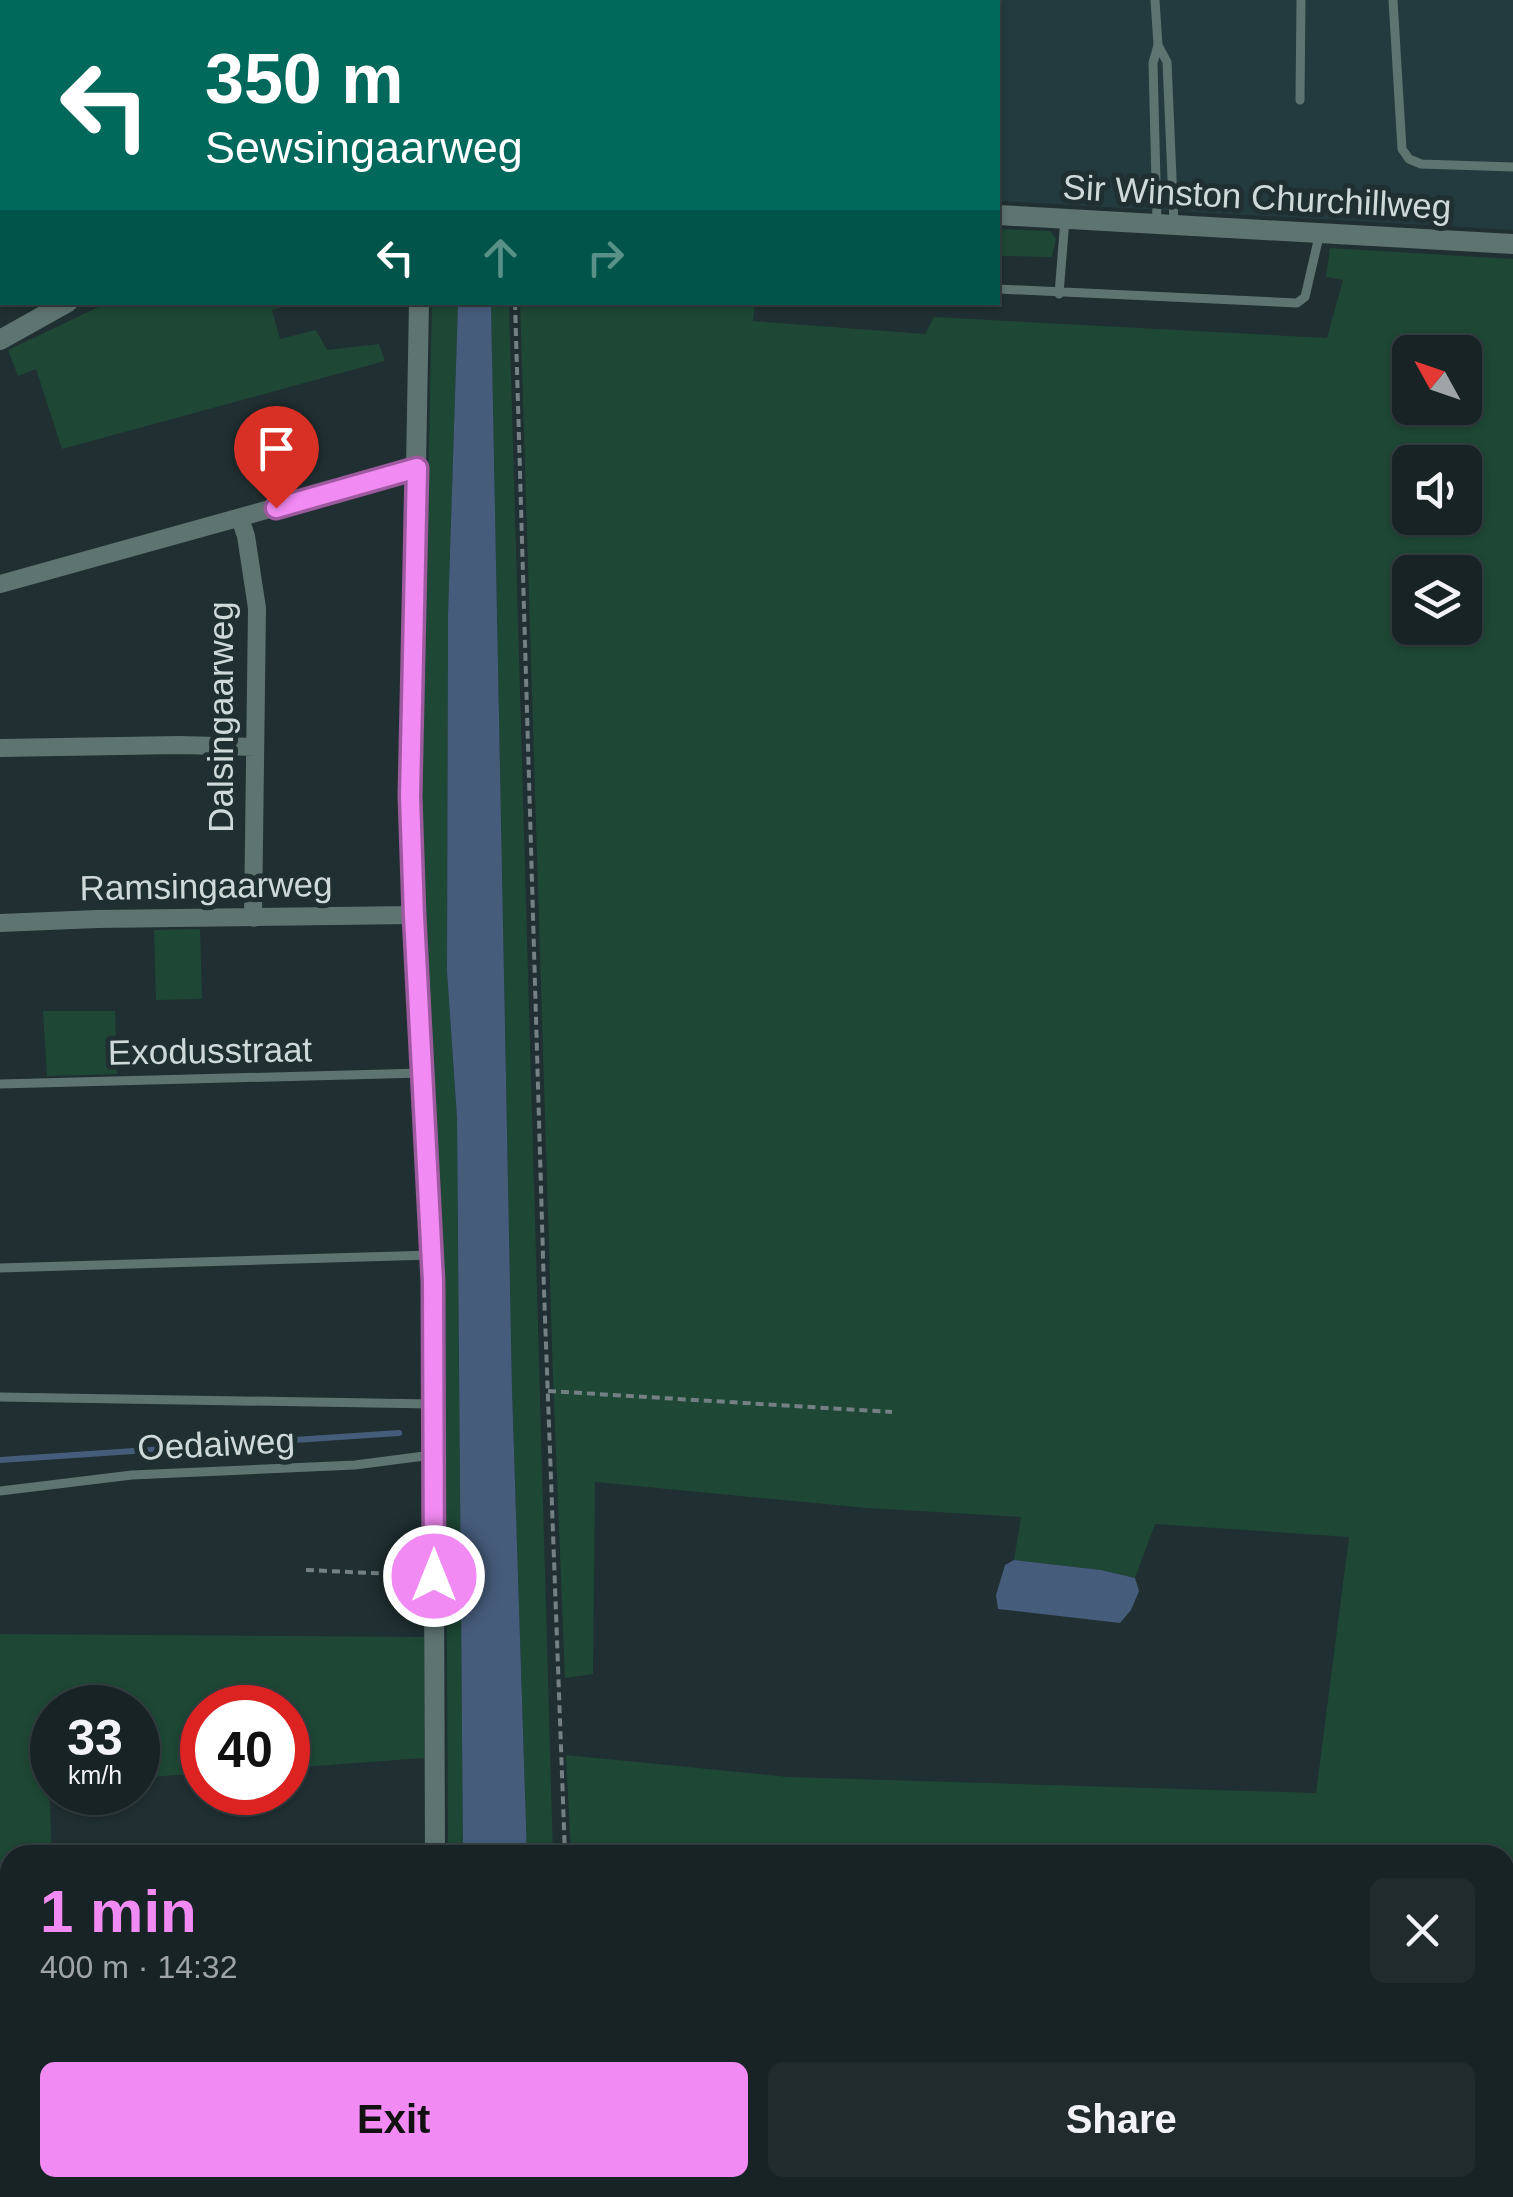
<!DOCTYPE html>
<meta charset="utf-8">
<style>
:root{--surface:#182326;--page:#212b2e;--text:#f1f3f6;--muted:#9fa4a7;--line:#364043;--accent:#f28af3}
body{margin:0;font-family:Helvetica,sans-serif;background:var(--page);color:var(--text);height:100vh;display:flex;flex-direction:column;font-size:38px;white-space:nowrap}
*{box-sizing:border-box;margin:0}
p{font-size:32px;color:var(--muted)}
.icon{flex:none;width:55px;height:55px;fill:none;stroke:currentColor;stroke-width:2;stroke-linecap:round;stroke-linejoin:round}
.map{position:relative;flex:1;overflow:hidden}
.side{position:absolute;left:0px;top:1845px;width:1515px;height:352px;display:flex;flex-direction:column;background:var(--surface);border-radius:30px 30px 0 0;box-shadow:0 2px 8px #0004,0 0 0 2px var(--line)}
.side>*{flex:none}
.banner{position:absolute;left:0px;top:0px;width:1000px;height:305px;box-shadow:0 2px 8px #0004,0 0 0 2px var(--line);background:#00695c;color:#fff;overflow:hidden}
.needle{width:65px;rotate:310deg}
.buttons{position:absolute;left:1392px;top:335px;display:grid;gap:20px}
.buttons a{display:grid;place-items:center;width:90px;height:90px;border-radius:15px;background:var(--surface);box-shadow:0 2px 8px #0004,0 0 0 2px var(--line);font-size:50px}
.speed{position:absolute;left:30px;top:1685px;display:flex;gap:20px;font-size:50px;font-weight:700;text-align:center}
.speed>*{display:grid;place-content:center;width:130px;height:130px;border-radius:50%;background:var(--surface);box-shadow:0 2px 8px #0004,0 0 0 2px var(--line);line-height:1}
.speed small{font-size:25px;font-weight:400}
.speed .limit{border:15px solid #d22;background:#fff;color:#111}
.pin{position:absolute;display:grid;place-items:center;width:85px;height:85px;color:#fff;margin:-102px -42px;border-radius:50% 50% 50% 0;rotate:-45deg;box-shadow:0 0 10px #0007}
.pin .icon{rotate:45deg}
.me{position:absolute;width:110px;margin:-55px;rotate:0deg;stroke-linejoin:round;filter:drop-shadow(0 0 8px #0008)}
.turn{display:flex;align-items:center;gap:35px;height:210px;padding:0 40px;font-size:45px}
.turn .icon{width:130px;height:130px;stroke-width:2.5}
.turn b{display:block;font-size:70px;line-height:85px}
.lanes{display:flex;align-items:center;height:95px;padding:0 40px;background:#0003;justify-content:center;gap:50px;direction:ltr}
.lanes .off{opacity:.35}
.round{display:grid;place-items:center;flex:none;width:105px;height:105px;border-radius:15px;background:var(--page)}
.overview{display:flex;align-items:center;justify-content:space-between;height:170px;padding:0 40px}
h1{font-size:60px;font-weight:700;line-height:75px;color:var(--accent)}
.cta{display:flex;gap:20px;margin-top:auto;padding:20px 40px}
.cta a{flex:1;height:115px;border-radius:15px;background:var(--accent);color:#111;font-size:40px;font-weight:700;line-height:115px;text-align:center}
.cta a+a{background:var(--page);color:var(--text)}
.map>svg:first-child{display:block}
.built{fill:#233a3e}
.green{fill:#1e4735;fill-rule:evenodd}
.water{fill:#465c7b}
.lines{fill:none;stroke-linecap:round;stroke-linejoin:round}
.stream{stroke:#465c7b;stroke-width:6}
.canal{stroke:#465c7b;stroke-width:22}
.path{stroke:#748083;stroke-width:4;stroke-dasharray:8 5;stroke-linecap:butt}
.service{stroke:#5e7470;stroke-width:9}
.minor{stroke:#5e7470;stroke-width:18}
.tertiary{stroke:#5e7470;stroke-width:20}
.route-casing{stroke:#9d5a9e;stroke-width:25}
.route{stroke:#f28af3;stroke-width:18}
.labels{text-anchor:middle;stroke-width:10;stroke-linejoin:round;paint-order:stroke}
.street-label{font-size:35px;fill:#cfd9da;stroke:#202f32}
</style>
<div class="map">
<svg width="1513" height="2197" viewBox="0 0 1513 2197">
<rect width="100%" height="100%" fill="#202f32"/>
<path class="built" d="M516,0H1513V230L998,201V2H516Z"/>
<path class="green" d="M159,0H398V2H159Z
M998,229L1050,231L1056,239L1052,257L998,256Z
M1330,248L1513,259V1970H1505V1855H571L566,1755L788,1777L1316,1793L1349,1537L1155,1524L1135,1578L1101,1570L1014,1560L1021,1517L867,1508L595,1482L593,1674L565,1678L553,1379L520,303H755L753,321L925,334L934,317L1327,338L1343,280L1326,277ZM1410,352H1465V408H1410ZM1410,462H1465V518H1410ZM1410,572H1465V628H1410Z
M295,302L272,310L280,339L316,330L327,350L379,344L385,361L62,449L36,369L18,376L8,350L107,303Z
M432,303H458L448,614L447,972L457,1118L463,1855H448L445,1314L421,817Z
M491,303H509L553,1855H527L512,1388Z
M200,929L202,999L156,1000L154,930Z
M43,1011H115L117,1074L47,1076Z
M0,1634L424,1637V1758L288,1768V1708H202V1773L138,1778V1708H52V1783L49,1784L52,1855H10V1881H0Z
M1505,2099H1513V2197H1269L1270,2188H1505Z
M92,2188H132V2197H93Z
M1097,2188H1147V2197H1096Z"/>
<path class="water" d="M458,303H491L512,1389L527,1855H463L457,1118L447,972L448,614Z
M1014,1560L1101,1570L1135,1578L1139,1591L1131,1610L1120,1623L998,1609L996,1595L1005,1565Z
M465,2188H537V2197H465Z"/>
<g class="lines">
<path class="stream" d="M0,1460L399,1433"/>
<path class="canal" d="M466,0V2"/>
<path class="path" d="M515,302L544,1291L565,1855
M548,1391L892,1412
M306,1570L415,1575
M577,2188L578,2197"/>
<path class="service" d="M407,0V2
M1155,0L1158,45L1153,63L1157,221
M1393,0L1402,149L1409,159L1421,164L1513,167
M535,2V0
M945,2L981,0
M1158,45L1167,62L1174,224
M1300,100L1301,0
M998,289L1297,303L1305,297L1320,232
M1059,294L1065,219
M0,1084L422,1073
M0,1268L432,1255
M0,1397L432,1404
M0,1491L132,1475L355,1465L432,1455
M0,1888H10
M0,2123H10"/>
<path class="minor" d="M240,518L246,536L257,608L253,918
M0,584L417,468
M0,748L179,745L255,747
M0,923L97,919L413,915"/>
<path class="tertiary" d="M998,215L1513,244
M419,302L410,796L413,915L433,1282L435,1855
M0,340L68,302
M437,2188L438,2197"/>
</g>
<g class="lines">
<g class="route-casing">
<path id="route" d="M276,508L417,468L410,796L414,916L433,1282L434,1576"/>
</g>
<use href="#route" class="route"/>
</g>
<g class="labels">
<g class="street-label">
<text transform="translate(1257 197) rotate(3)" y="12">Sir Winston Churchillweg</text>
<text transform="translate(221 717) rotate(-90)" y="12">Dalsingaarweg</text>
<text transform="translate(206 886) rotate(-1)" y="12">Ramsingaarweg</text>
<text transform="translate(210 1051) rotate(-1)" y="12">Exodusstraat</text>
<text transform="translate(216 1444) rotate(-3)" y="12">Oedaiweg</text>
</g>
</g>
</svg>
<div class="buttons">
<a><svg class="needle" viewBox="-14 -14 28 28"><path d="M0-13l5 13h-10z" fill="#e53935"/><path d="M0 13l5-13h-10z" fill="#9fa4a7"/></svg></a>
<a><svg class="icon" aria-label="sound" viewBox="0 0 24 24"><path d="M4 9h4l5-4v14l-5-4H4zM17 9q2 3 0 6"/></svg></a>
<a><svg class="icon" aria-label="layers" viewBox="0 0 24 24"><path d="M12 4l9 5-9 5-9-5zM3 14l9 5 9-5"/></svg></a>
</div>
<div class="speed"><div>33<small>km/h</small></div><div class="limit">40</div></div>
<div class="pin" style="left:276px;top:508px;background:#d93025"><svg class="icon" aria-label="arrive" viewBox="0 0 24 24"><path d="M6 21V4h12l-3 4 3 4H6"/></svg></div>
<svg class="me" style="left:434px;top:1576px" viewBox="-20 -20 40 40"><circle r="17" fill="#f28af3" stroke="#fff" stroke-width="3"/><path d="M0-11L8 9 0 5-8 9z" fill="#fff"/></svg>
<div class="banner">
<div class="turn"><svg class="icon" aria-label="left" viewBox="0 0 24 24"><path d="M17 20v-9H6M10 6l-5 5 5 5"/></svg><div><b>350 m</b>Sewsingaarweg</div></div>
<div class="lanes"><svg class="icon" aria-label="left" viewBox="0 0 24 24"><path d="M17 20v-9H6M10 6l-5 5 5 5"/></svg><svg class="icon off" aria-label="ahead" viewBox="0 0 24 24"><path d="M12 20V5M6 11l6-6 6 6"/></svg><svg class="icon off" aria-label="right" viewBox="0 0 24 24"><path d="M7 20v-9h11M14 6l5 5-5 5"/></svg></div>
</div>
<section class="side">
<div class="overview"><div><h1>1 min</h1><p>400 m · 14:32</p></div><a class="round"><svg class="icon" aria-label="close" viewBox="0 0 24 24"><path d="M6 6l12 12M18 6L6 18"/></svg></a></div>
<div class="cta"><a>Exit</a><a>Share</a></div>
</section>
</div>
